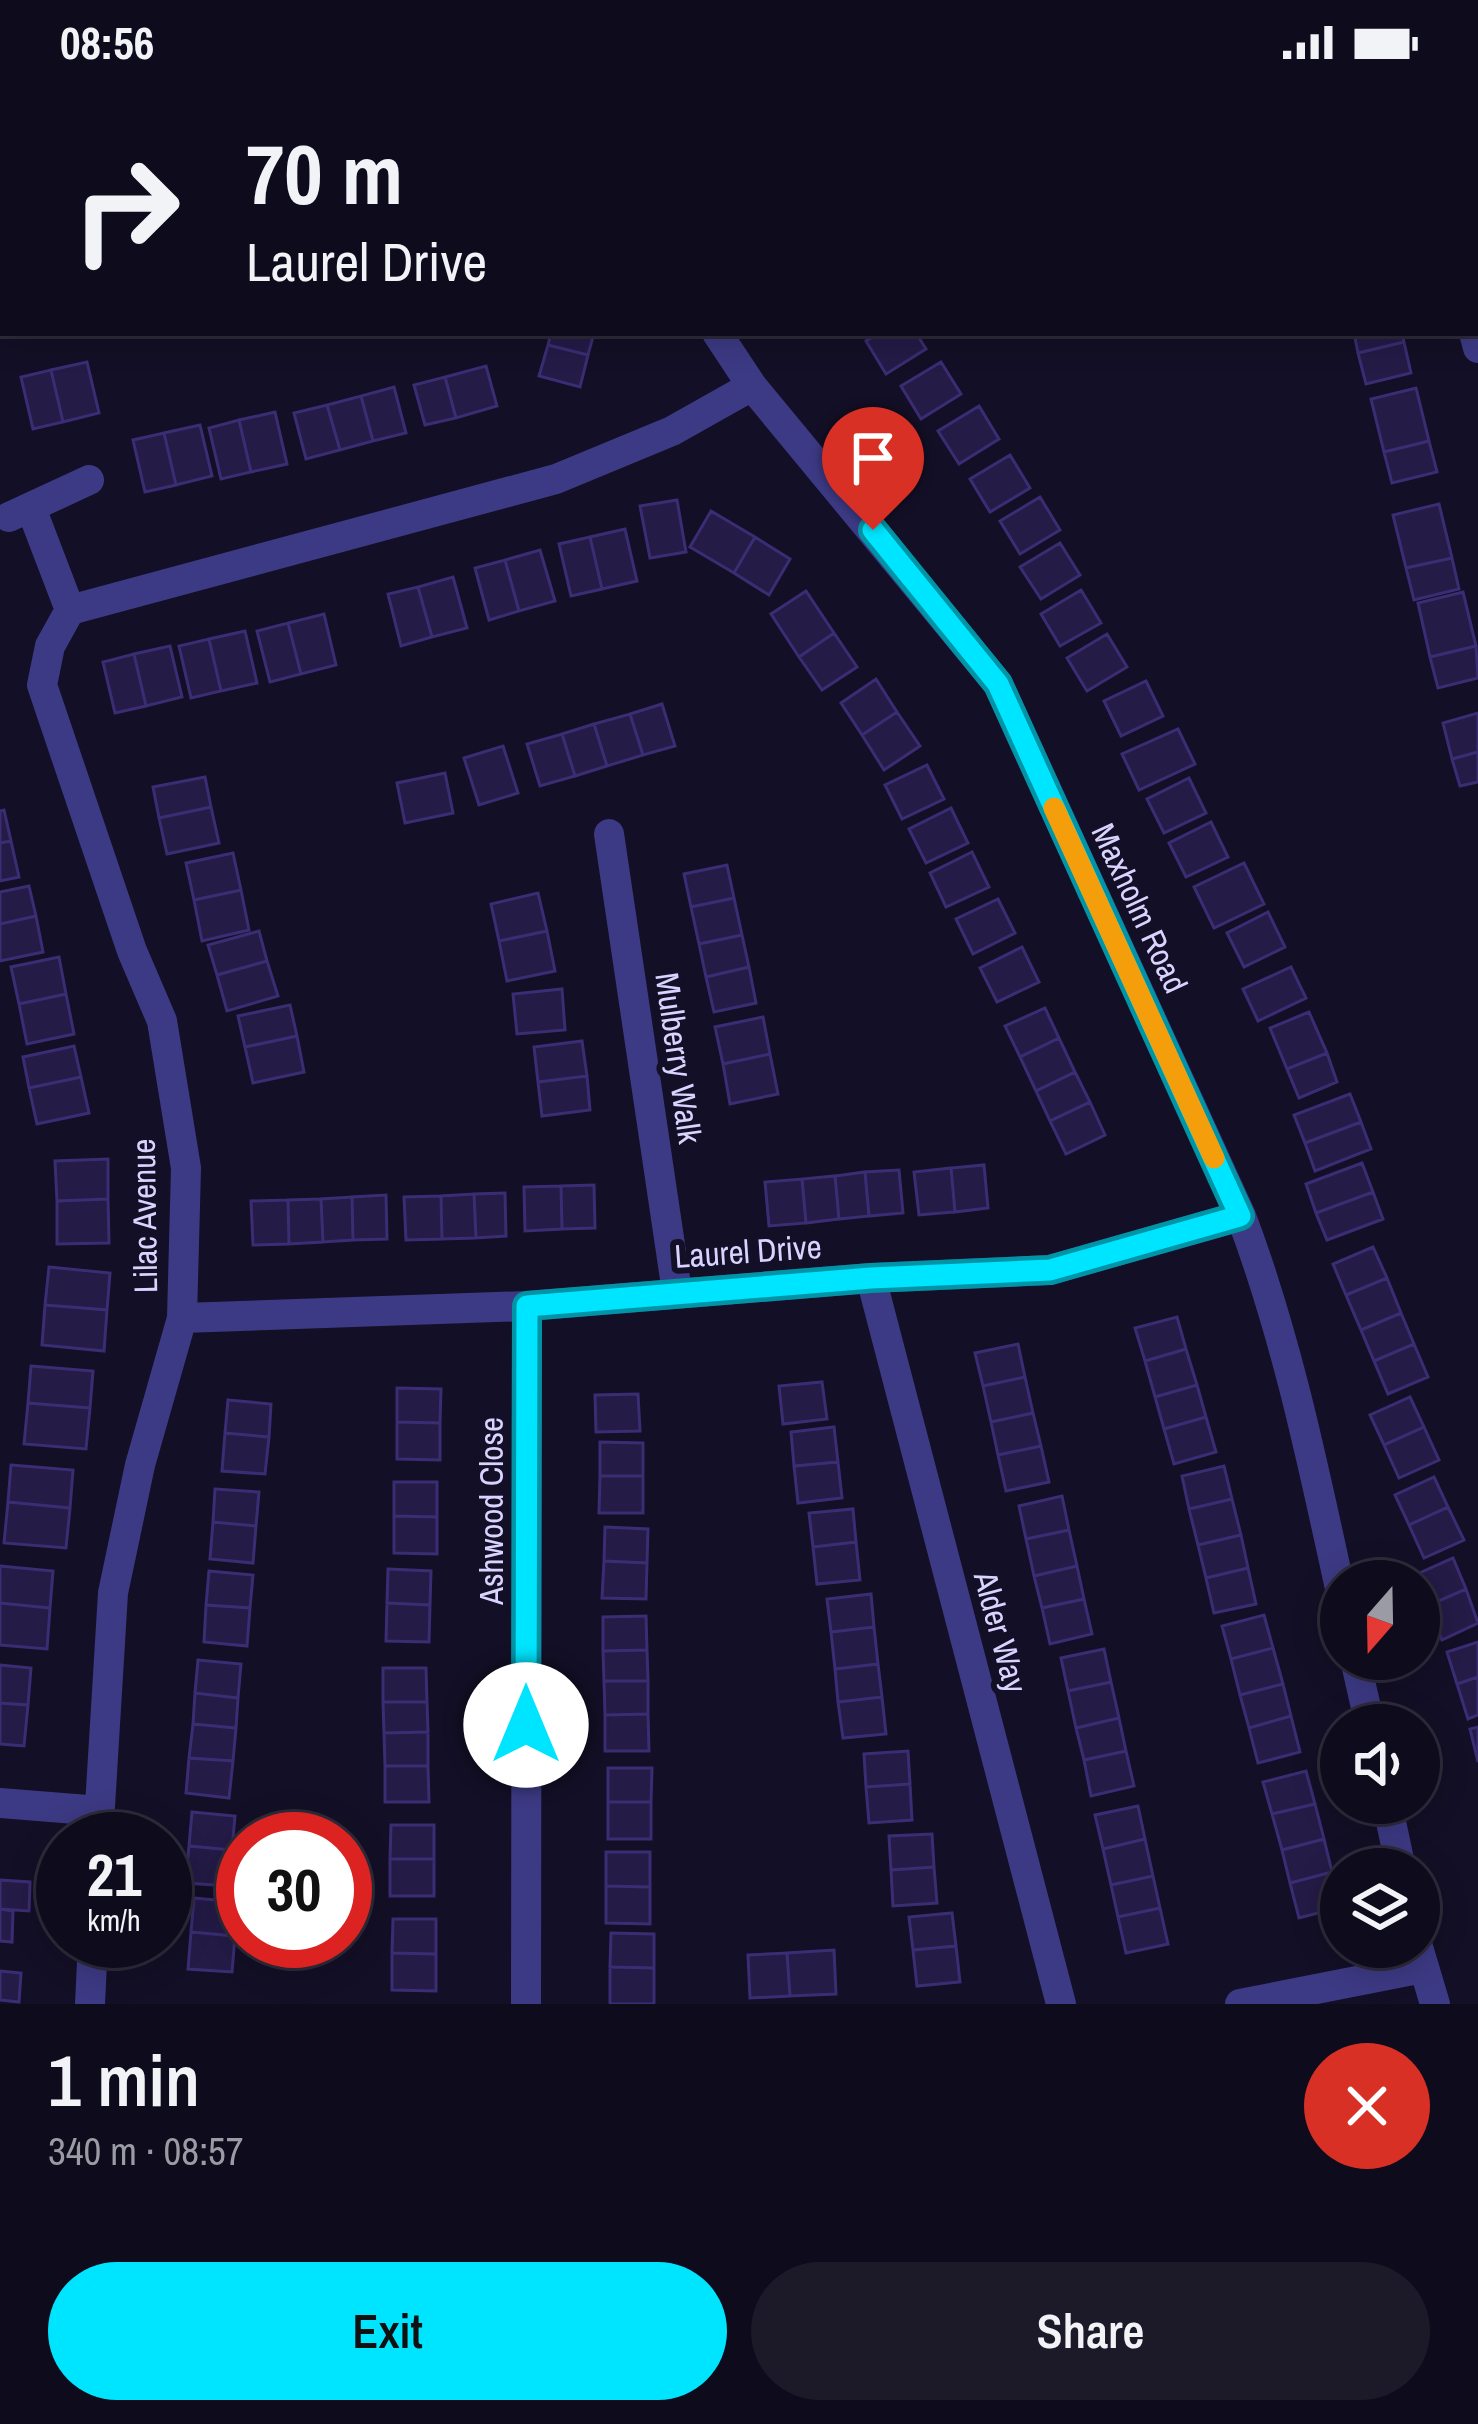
<!DOCTYPE html>
<meta charset="utf-8">
<style>
:root{--surface:#0e0b1c;--page:#1c1929;--text:#f1f3f6;--muted:#9b9ba3;--line:#2e2b3b;--accent:#00e5ff}
body{margin:0;font-family:"Archivo Narrow",sans-serif;background:var(--page);color:var(--text);height:100vh;display:flex;flex-direction:column;font-size:45px;white-space:nowrap}
*{box-sizing:border-box;margin:0}
p{font-size:39px;color:var(--muted)}
.icon{flex:none;width:66px;height:66px;fill:none;stroke:currentColor;stroke-width:2;stroke-linecap:round;stroke-linejoin:round}
.map{position:relative;height:1920px;overflow:hidden}
.details{display:flex;flex-direction:column;background:var(--surface);flex:1}
.details>*{flex:none}
.banner{position:absolute;left:0px;top:0px;width:1479px;height:252px;box-shadow:0 6px 30px #0003,0 0 0 3px var(--line);background:#0e0b1c;color:var(--text);overflow:hidden}
.needle{width:78px;rotate:200deg}
.fabs{position:absolute;left:1320px;top:1476px;display:grid;gap:24px}
.fabs a{display:grid;place-items:center;width:120px;height:120px;border-radius:50%;background:var(--surface);box-shadow:0 6px 30px #0003,0 0 0 3px var(--line);font-size:60px}
.speed{position:absolute;left:36px;top:1728px;display:flex;gap:24px;font-size:60px;font-weight:700;text-align:center}
.speed>*{display:grid;place-content:center;width:156px;height:156px;border-radius:50%;background:var(--surface);box-shadow:0 6px 30px #0003,0 0 0 3px var(--line);line-height:1}
.speed small{font-size:30px;font-weight:400}
.speed .limit{border:18px solid #d22;background:#fff;color:#111}
.pin{position:absolute;display:grid;place-items:center;width:102px;height:102px;color:#fff;margin:-123px -51px;border-radius:50% 50% 50% 0;rotate:-45deg;box-shadow:0 0 12px #0007}
.pin .icon{rotate:45deg}
.me{position:absolute;width:132px;margin:-66px;rotate:0deg;stroke-linejoin:round;filter:drop-shadow(0 0 9px #0008)}
.turn{display:flex;align-items:center;gap:42px;height:252px;padding:0 48px;font-size:54px}
.turn .icon{width:156px;height:156px;stroke-width:2.5}
.turn b{display:block;font-size:84px;line-height:102px}
.round{display:grid;place-items:center;flex:none;width:126px;height:126px;border-radius:63px;background:var(--page)}
.head{display:flex;align-items:center;justify-content:space-between;height:204px;padding:0 48px}
h1{font-size:72px;font-weight:600;line-height:90px}
.cta{display:flex;gap:24px;margin-top:auto;padding:24px 48px}
.cta a{flex:1;height:138px;border-radius:72px;background:var(--accent);color:#111;font-size:48px;font-weight:600;line-height:138px;text-align:center}
.cta a+a{background:var(--page);color:var(--text)}
.status{display:flex;justify-content:space-between;align-items:center;height:84px;padding:0 60px;background:var(--surface);direction:ltr}
.status svg{height:33px;fill:currentColor}
.map>svg:first-child{display:block}
.building{fill:#241b47;stroke:#3b2d73;stroke-width:3}
.lines{fill:none;stroke-linecap:round;stroke-linejoin:round}
.minor{stroke:#3d3a85;stroke-width:30}
.route-casing{stroke:#0095a6;stroke-width:30}
.route{stroke:#00e5ff;stroke-width:21}
.slow{stroke:#f59e0b;stroke-width:21}
.labels{text-anchor:middle;stroke-width:12;stroke-linejoin:round;paint-order:stroke}
.street-label{font-size:33px;fill:#d9d4ff;stroke:#130f26}
</style>
<div class="status"><b>08:56</b><svg viewBox="0 0 49 12"><path d="M0 12V9h3v3zM5 12V6h3v6zM10 12V3h3v9zM15 12V0h3v12zM26 1h20v11H26zM47 4h2v5h-2z"/></svg></div>
<div class="map">
<svg width="1478" height="1920" viewBox="0 0 1478 1920">
<rect width="100%" height="100%" fill="#130f26"/>
<path class="building" d="M551,249H594L588,271L548,261Z
M879,249H916L926,265L886,290L866,257Z
M1354,249H1402L1404,258L1358,269Z
M1404,258L1411,289L1366,300L1358,269Z
M548,261L588,271L580,303L539,292Z
M87,278L99,329L63,338L51,286Z
M941,278L961,310L921,335L901,302Z
M486,282L497,322L456,334L445,293Z
M51,286L63,338L33,345L21,293Z
M445,293L456,334L425,341L414,301Z
M394,303L406,349L373,357L361,312Z
M1416,304L1429,357L1384,368L1371,315Z
M361,312L373,357L340,366L327,321Z
M327,321L340,366L306,375L294,329Z
M979,322L999,355L959,380L938,347Z
M275,328L287,380L251,388L239,336Z
M239,336L251,388L221,395L209,344Z
M200,341L212,392L176,401L164,349Z
M164,349L176,401L145,408L133,356Z
M1429,357L1437,388L1392,399L1384,368Z
M1010,371L1030,404L990,428L970,395Z
M1040,413L1060,446L1020,470L1000,437Z
M677,416L686,468L650,474L640,422Z
M1439,420L1452,474L1406,484L1393,431Z
M711,427L755,453L734,489L690,463Z
M625,445L637,497L602,505L590,453Z
M590,453L602,505L571,512L559,460Z
M755,453L790,475L769,511L734,489Z
M1060,459L1080,491L1041,515L1020,483Z
M540,466L555,517L519,527L505,476Z
M1452,474L1459,505L1414,516L1406,484Z
M505,476L519,527L489,536L475,484Z
M453,493L467,544L432,553L418,503Z
M418,503L432,553L401,562L388,510Z
M1081,506L1101,539L1060,562L1041,530Z
M806,507L834,549L799,573L771,530Z
M1463,508L1476,562L1430,573L1418,519Z
M324,530L336,581L301,590L288,539Z
M288,539L301,590L270,598L257,547Z
M245,547L257,599L221,607L209,555Z
M834,549L857,583L822,606L799,573Z
M1107,550L1127,583L1087,607L1067,574Z
M209,555L221,607L191,614L179,562Z
M170,562L182,613L146,622L134,570Z
M1476,562L1478,594L1438,604L1430,573Z
M134,570L146,622L115,629L103,578Z
M876,595L897,628L862,651L841,619Z
M1146,597L1163,632L1121,652L1104,617Z
M662,620L675,662L643,671L630,630Z
M897,628L920,662L884,686L862,651Z
M1478,629V668L1452,675L1443,639Z
M630,630L643,671L607,682L594,640Z
M594,640L607,682L575,692L562,650Z
M1178,645L1195,680L1139,706L1122,670Z
M562,650L575,692L540,702L527,660Z
M503,662L518,709L479,721L464,674Z
M1478,668V698L1460,702L1452,675Z
M927,681L944,715L902,735L885,701Z
M445,689L453,729L405,739L397,699Z
M205,693L211,723L159,734L153,703Z
M1189,694L1206,729L1164,749L1147,715Z
M211,723L219,759L167,770L159,734Z
M951,724L968,759L926,779L909,745Z
M4,726L11,757L0,759V727Z
M1211,738L1228,773L1186,793L1169,759Z
M11,757L19,793L0,797V759Z
M972,768L989,803L946,823L930,789Z
M233,769L241,806L194,816L186,779Z
M1244,779L1264,820L1214,844L1194,803Z
M727,781L734,814L691,823L684,790Z
M29,802L36,832L0,840V808Z
M241,806L249,846L202,857L194,816Z
M538,809L547,847L499,857L491,820Z
M734,814L742,851L699,860L691,823Z
M998,815L1015,849L973,870L956,835Z
M1268,828L1285,863L1244,883L1227,849Z
M36,832L43,868L0,877V840Z
M259,847L267,877L217,891L208,861Z
M547,847L555,887L507,897L499,857Z
M742,851L749,883L706,893L699,860Z
M1022,863L1039,898L997,918L980,884Z
M59,873L66,910L19,920L11,883Z
M267,877L278,912L227,927L217,891Z
M749,883L756,919L714,928L706,893Z
M1291,883L1306,914L1258,937L1243,905Z
M562,905L565,946L517,950L513,910Z
M66,910L74,950L27,960L19,920Z
M290,921L297,952L245,963L238,932Z
M1045,924L1059,954L1020,973L1005,942Z
M1309,928L1327,969L1287,985L1270,944Z
M763,933L770,970L723,980L715,943Z
M297,952L304,988L253,999L245,963Z
M1059,954L1075,988L1036,1007L1020,973Z
M582,957L587,992L538,998L534,963Z
M74,962L81,993L29,1004L23,973Z
M1327,969L1337,998L1299,1014L1287,985Z
M770,970L778,1010L730,1020L723,980Z
M1075,988L1090,1018L1050,1037L1036,1007Z
M587,992L590,1026L542,1032L538,998Z
M81,993L89,1029L37,1040L29,1004Z
M1350,1010L1361,1038L1305,1059L1294,1031Z
M1090,1018L1105,1051L1066,1070L1050,1037Z
M1361,1038L1371,1065L1315,1087L1305,1059Z
M108,1075V1115L57,1117L55,1077Z
M1362,1079L1373,1108L1316,1129L1306,1100Z
M984,1081L988,1124L955,1128L951,1084Z
M951,1084L955,1128L919,1131L914,1088Z
M899,1086L903,1129L869,1132L865,1088Z
M865,1088L869,1132L839,1135L835,1092Z
M835,1092L839,1135L806,1139L802,1095Z
M802,1095L806,1139L769,1142L765,1098Z
M594,1101L595,1144L562,1145L561,1102Z
M561,1102L562,1145L525,1147L524,1103Z
M1373,1108L1383,1135L1327,1156L1316,1129Z
M505,1109L506,1152L476,1154L474,1110Z
M474,1110L476,1154L442,1155L441,1112Z
M386,1111L387,1155L353,1156L352,1113Z
M441,1112L442,1155L406,1156L404,1113Z
M352,1113L353,1156L323,1158L321,1115Z
M108,1115L109,1159L57,1160V1117Z
M321,1115L323,1158L289,1160L288,1116Z
M288,1116L289,1160L253,1161L251,1117Z
M1373,1163L1387,1194L1346,1211L1333,1180Z
M49,1183L110,1189L107,1226L45,1221Z
M1387,1194L1401,1229L1361,1246L1346,1211Z
M45,1221L107,1226L104,1267L42,1261Z
M1401,1229L1414,1260L1374,1277L1361,1246Z
M1177,1233L1186,1265L1145,1277L1135,1244Z
M1018,1260L1025,1293L983,1302L975,1269Z
M1414,1260L1428,1293L1388,1310L1374,1277Z
M1186,1265L1197,1301L1155,1313L1145,1277Z
M31,1282L93,1287L90,1324L28,1319Z
M1025,1293L1033,1329L991,1338L983,1302Z
M822,1298L827,1335L783,1340L779,1302Z
M1197,1301L1206,1333L1164,1345L1155,1313Z
M397,1304L441,1305L440,1339L397,1338Z
M638,1310L640,1347L596,1348L595,1311Z
M1410,1313L1424,1343L1384,1361L1370,1331Z
M228,1316L271,1320L269,1353L225,1349Z
M28,1319L90,1324L86,1365L24,1360Z
M1033,1329L1041,1362L998,1371L991,1338Z
M1206,1333L1216,1368L1174,1380L1164,1345Z
M397,1338L440,1339V1376L397,1375Z
M834,1343L838,1378L794,1382L791,1348Z
M1424,1343L1439,1376L1399,1394L1384,1361Z
M225,1349L269,1353L265,1390L222,1387Z
M600,1358L643,1359V1392H600Z
M1041,1362L1049,1398L1006,1407L998,1371Z
M838,1378L842,1414L798,1419L794,1382Z
M11,1381L73,1386L70,1424L8,1418Z
M1224,1382L1232,1415L1189,1425L1182,1392Z
M600,1392H643V1429H599Z
M1434,1393L1448,1423L1409,1441L1395,1411Z
M394,1398H437V1433L394,1432Z
M215,1405L259,1408L256,1442L213,1438Z
M1062,1412L1069,1446L1026,1455L1019,1422Z
M1232,1415L1241,1451L1198,1461L1189,1425Z
M8,1418L70,1424L66,1464L4,1459Z
M1448,1423L1464,1456L1424,1474L1409,1441Z
M853,1425L856,1458L813,1463L809,1429Z
M394,1432L437,1433V1470L394,1469Z
M213,1438L256,1442L253,1479L210,1475Z
M605,1443L648,1445L647,1479L604,1477Z
M1069,1446L1077,1482L1034,1492L1026,1455Z
M1241,1451L1248,1484L1206,1494L1198,1461Z
M856,1458L860,1496L817,1500L813,1463Z
M1453,1474L1466,1505L1427,1522L1419,1497L1413,1492Z
M604,1477L647,1479L646,1515L602,1514Z
M0,1482L53,1487L50,1524L0,1519Z
M1077,1482L1084,1515L1042,1524L1034,1492Z
M1248,1484L1256,1520L1214,1529L1206,1494Z
M388,1485L431,1487L430,1521L387,1519Z
M209,1487L253,1491L250,1524L206,1521Z
M1466,1505L1478,1539L1442,1556L1427,1522Z
M871,1510L874,1543L831,1548L827,1515Z
M1084,1515L1092,1550L1050,1560L1042,1524Z
M0,1519L50,1524L47,1565L0,1561Z
M387,1519L430,1521L429,1558L386,1557Z
M206,1521L250,1524L247,1562L204,1558Z
M1264,1531L1273,1564L1231,1575L1222,1542Z
M646,1532L647,1566L603,1567V1533Z
M874,1543L878,1580L835,1585L831,1548Z
M1478,1558V1593L1457,1600L1447,1568Z
M1273,1564L1283,1600L1240,1611L1231,1575Z
M1104,1565L1111,1598L1068,1607L1061,1574Z
M647,1566L648,1597H604L603,1567Z
M198,1576L241,1580L238,1614L195,1609Z
M878,1580L882,1613L838,1618L835,1585Z
M0,1581L31,1584L28,1621L0,1619Z
M383,1584H426L427,1618H383Z
M1478,1593V1631L1468,1635L1457,1600Z
M604,1597H648V1630L605,1631Z
M1111,1598L1119,1634L1076,1644L1068,1607Z
M1283,1600L1291,1632L1249,1644L1240,1611Z
M195,1609L238,1614L236,1644L193,1640Z
M882,1613L886,1650L843,1654L838,1618Z
M383,1618H427L428,1648L384,1649Z
M0,1619L28,1621L24,1662L0,1660Z
M648,1630L649,1667H605V1631Z
M1291,1632L1300,1668L1258,1679L1249,1644Z
M1119,1634L1126,1667L1084,1676L1076,1644Z
M193,1640L236,1644L233,1677L189,1674Z
M1478,1643V1678L1470,1645Z
M428,1648V1682H385L384,1649Z
M908,1667L910,1700L866,1703L864,1670Z
M1126,1667L1134,1702L1091,1712L1084,1676Z
M189,1674L233,1677L229,1714L186,1709Z
M385,1682H428L429,1718H385Z
M608,1684H652L651,1718H608Z
M1306,1687L1315,1720L1272,1730L1263,1698Z
M910,1700L912,1736L869,1739L866,1703Z
M608,1718H651V1755H608Z
M1315,1720L1324,1755L1282,1766L1272,1730Z
M1138,1722L1145,1755L1103,1765L1095,1731Z
M192,1728L235,1732L232,1766L189,1762Z
M391,1741H434V1775H390Z
M932,1750L934,1783L891,1786L889,1752Z
M1145,1755L1153,1792L1111,1801L1103,1765Z
M1324,1755L1332,1788L1290,1799L1282,1766Z
M189,1762L232,1766L229,1802L185,1799Z
M606,1768H650V1803L606,1802Z
M390,1775H434V1812H390Z
M934,1783L937,1819L893,1822L891,1786Z
M1332,1788L1341,1823L1299,1834L1290,1799Z
M1153,1792L1160,1824L1118,1833L1111,1801Z
M0,1796L30,1798L29,1827L0,1825Z
M606,1802L650,1803V1840L606,1839Z
M194,1814L238,1818L235,1852L191,1848Z
M1160,1824L1168,1860L1126,1869L1118,1833Z
M0,1825L13,1827L12,1858L0,1857Z
M952,1829L956,1862L913,1866L909,1833Z
M393,1835H436V1870L392,1869Z
M191,1848L235,1852L232,1888L188,1885Z
M611,1849L654,1850V1884L610,1883Z
M956,1862L960,1898L917,1902L913,1866Z
M834,1866L836,1910L790,1912L787,1869Z
M392,1869L436,1870V1907L392,1906Z
M787,1869L790,1912L750,1914L748,1871Z
M610,1883L654,1884V1920H610Z
M0,1887L21,1889L19,1918L0,1916Z"/>
<g class="lines">
<path class="minor" d="M618,0V3
M1476,148L1478,147
M717,249L752,302L998,600L1241,1132C1287,1254 1313,1381 1341,1509
M1474,249L1478,264
M31,424L70,526
M9,433L89,396
M609,750L677,1208
M871,1194L1061,1920
M182,1234L527,1222L871,1194L1050,1186L1241,1132
M1355,1575L1370,1641
M0,1719L100,1727
M1387,1719L1401,1785
M98,1755L113,1509L140,1381L182,1234L186,1084L162,937L132,867L42,601L50,562L70,526L556,395L672,347L752,302
M1418,1863L1435,1920
M90,1920L93,1857
M526,1920L527,1222
M1240,1920L1423,1884"/>
</g>
<g class="lines">
<g class="route-casing">
<path id="route" d="M526,1641L527,1222L871,1194L1050,1186L1240,1132L998,600L873,446"/>
</g>
<use href="#route" class="route"/>
<path class="slow" d="M1054,724L1214,1074"/>
</g>
<g class="labels">
<g class="street-label">
<text transform="translate(1140 824) rotate(65)" y="12">Maxholm Road</text>
<text transform="translate(679 974) rotate(82)" y="12">Mulberry Walk</text>
<text transform="translate(144 1132) rotate(-91)" y="12">Lilac Avenue</text>
<text transform="translate(748 1167) rotate(-4)" y="12">Laurel Drive</text>
<text transform="translate(491 1427) rotate(-90)" y="12">Ashwood Close</text>
<text transform="translate(1001 1548) rotate(75)" y="12">Alder Way</text>
</g>
</g>
</svg>
<div class="fabs">
<a><svg class="needle" viewBox="-14 -14 28 28"><path d="M0-13l5 13h-10z" fill="#e53935"/><path d="M0 13l5-13h-10z" fill="#9b9ba3"/></svg></a>
<a><svg class="icon" aria-label="sound" viewBox="0 0 24 24"><path d="M4 9h4l5-4v14l-5-4H4zM17 9q2 3 0 6"/></svg></a>
<a><svg class="icon" aria-label="layers" viewBox="0 0 24 24"><path d="M12 4l9 5-9 5-9-5zM3 14l9 5 9-5"/></svg></a>
</div>
<div class="speed"><div>21<small>km/h</small></div><div class="limit">30</div></div>
<div class="pin" style="left:873px;top:446px;background:#d93025"><svg class="icon" aria-label="arrive" viewBox="0 0 24 24"><path d="M6 21V4h12l-3 4 3 4H6"/></svg></div>
<svg class="me" style="left:526px;top:1641px" viewBox="-20 -20 40 40"><circle r="19" fill="#fff"/><path d="M0-13L10 11 0 6-10 11z" fill="#00e5ff"/></svg>
<div class="banner">
<div class="turn"><svg class="icon" aria-label="right" viewBox="0 0 24 24"><path d="M7 20v-9h11M14 6l5 5-5 5"/></svg><div><b>70 m</b>Laurel Drive</div></div>
</div>
</div>
<section class="details">
<div class="head"><div><h1>1 min</h1><p>340 m · 08:57</p></div><a class="round" style="background:#d93025;color:#fff"><svg class="icon" aria-label="close" viewBox="0 0 24 24"><path d="M6 6l12 12M18 6L6 18"/></svg></a></div>
<div class="cta"><a>Exit</a><a>Share</a></div>
</section>
